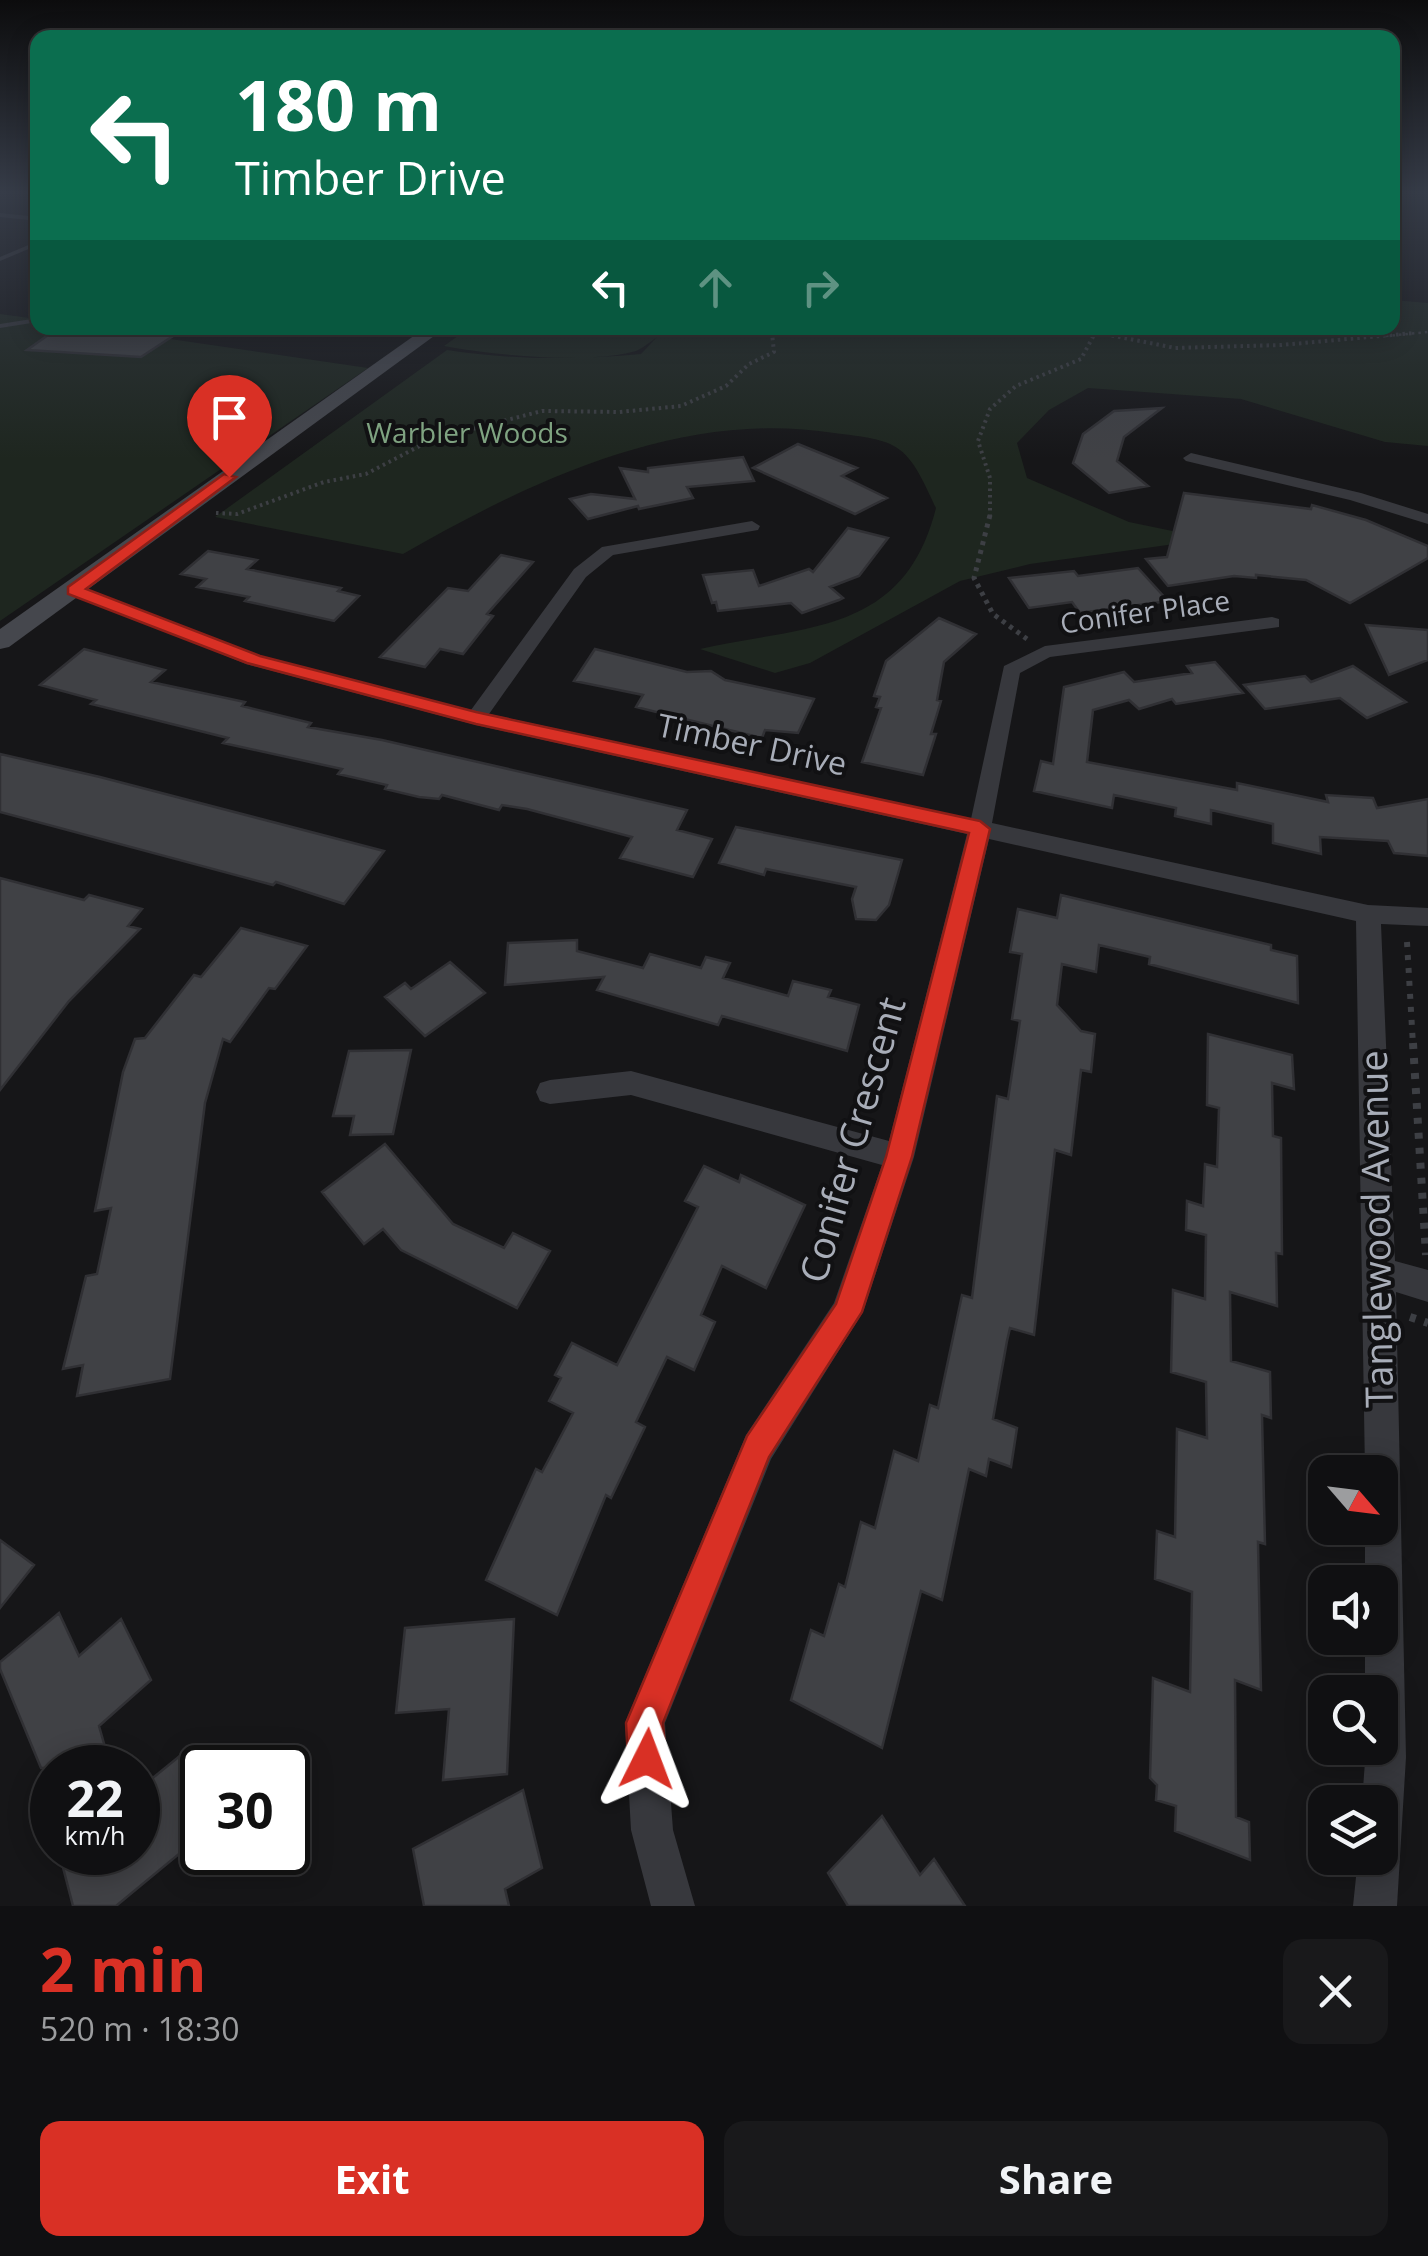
<!DOCTYPE html>
<meta charset="utf-8">
<style>
:root{--surface:#101012;--page:#19191b;--text:#f1f3f6;--muted:#9c9d9f;--line:#303032;--accent:#d93025}
body{margin:0;font-family:"Open Sans",sans-serif;background:var(--page);color:var(--text);height:100vh;display:flex;flex-direction:column;font-size:38px;white-space:nowrap}
*{box-sizing:border-box;margin:0}
p{font-size:32px;color:var(--muted)}
.icon{flex:none;width:55px;height:55px;fill:none;stroke:currentColor;stroke-width:2;stroke-linecap:round;stroke-linejoin:round}
.map{position:relative;height:1906px;overflow:hidden}
.drawer{display:flex;flex-direction:column;background:var(--surface);flex:1}
.drawer>*{flex:none}
.top-card{position:absolute;left:30px;top:30px;width:1370px;height:305px;border-radius:20px;box-shadow:0 5px 25px #0003,0 0 0 2px var(--line);background:#0b6e4f;color:#fff;overflow:hidden}
.needle{width:65px;rotate:118deg}
.fabs{position:absolute;left:1308px;top:1455px;display:grid;gap:20px}
.fabs a{display:grid;place-items:center;width:90px;height:90px;border-radius:20px;background:var(--surface);box-shadow:0 5px 25px #0003,0 0 0 2px var(--line);font-size:50px}
.speed{position:absolute;left:30px;top:1745px;display:flex;gap:20px;font-size:50px;font-weight:700;text-align:center}
.speed>*{display:grid;place-content:center;width:130px;height:130px;border-radius:50%;background:var(--surface);box-shadow:0 5px 25px #0003,0 0 0 2px var(--line);line-height:1}
.speed small{font-size:25px;font-weight:400}
.speed .limit{border:5px solid #111;border-radius:15px;background:#fff;color:#111}
.pin{position:absolute;display:grid;place-items:center;width:85px;height:85px;color:#fff;margin:-102px -42px;border-radius:50% 50% 50% 0;rotate:-45deg;box-shadow:0 0 10px #0007}
.pin .icon{rotate:45deg}
.me{position:absolute;width:110px;margin:-55px;rotate:3deg;stroke-linejoin:round;filter:drop-shadow(0 0 8px #0008)}
.turn{display:flex;align-items:center;gap:35px;height:210px;padding:0 40px;font-size:45px}
.turn .icon{width:130px;height:130px;stroke-width:2.5}
.turn b{display:block;font-size:70px;line-height:85px}
.lanes{display:flex;align-items:center;height:95px;padding:0 40px;background:#0003;justify-content:center;gap:50px;direction:ltr}
.lanes .off{opacity:.35}
.round{display:grid;place-items:center;flex:none;width:105px;height:105px;border-radius:20px;background:var(--page)}
.overview{display:flex;align-items:center;justify-content:space-between;height:170px;padding:0 40px}
h1{font-size:60px;font-weight:700;line-height:75px;color:var(--accent)}
.button{display:flex;gap:20px;margin-top:auto;padding:20px 40px}
.button a{flex:1;height:115px;border-radius:20px;background:var(--accent);color:#fff;font-size:40px;font-weight:700;line-height:115px;text-align:center}
.button a+a{background:var(--page);color:var(--text)}
.map>svg:first-child{display:block}
.green{fill:#1e261f}
.building{fill:#404145;stroke:#303034;stroke-width:2.5}
.lines{fill:none;stroke-linecap:round;stroke-linejoin:round}
.path-far4{stroke:#3d3f44;stroke-width:2.5;stroke-dasharray:2.5 4;stroke-linecap:butt}
.path-far3{stroke:#3d3f44;stroke-width:4;stroke-dasharray:2.5 4;stroke-linecap:butt}
.path-far2{stroke:#3d3f44;stroke-width:5;stroke-dasharray:4 5;stroke-linecap:butt}
.path-far1{stroke:#3d3f44;stroke-width:6;stroke-dasharray:5 8;stroke-linecap:butt}
.path{stroke:#3d3f44;stroke-width:8;stroke-dasharray:6 9;stroke-linecap:butt}
.lane{fill:#37383d;fill-rule:evenodd}
.street{fill:#37383d;fill-rule:evenodd}
.secondary{fill:#45474d;fill-rule:evenodd}
.route{fill:#d93025;stroke:#8d1f18;stroke-width:2.5}
.labels{text-anchor:middle;stroke-width:8;stroke-linejoin:round;paint-order:stroke}
.far-park-label{font-size:28px;fill:#7fa381;stroke:#111113}
.far-street-label{font-size:28px;fill:#a8adb8;stroke:#111113}
.street-label{font-size:32px;fill:#a8adb8;stroke:#111113}
.near-street-label{font-size:38px;fill:#a8adb8;stroke:#111113}
</style>
<div class="map">
<svg width="1428" height="1906" viewBox="0 0 1428 1906">
<rect width="100%" height="100%" fill="#161618"/>
<path class="green" d="M1393,300L1428,303V446L1385,442L1241,399L1088,388L1049,410L1017,443L1027,478L1129,522L1211,539L1030,564L960,581L810,663L775,673L700,649C806,625 904,635 936,508C927,490 917,463 900,450C884,437 854,436 834,433C682,409 532,480 403,554L215,517L447,350C511,360 577,360 641,354L657,337L677,328H1392Z
M0,314L37,319L38,328H95L368,368L0,621Z
M469,328H671C658,334 644,350 632,352C584,364 492,355 444,346Z"/>
<path class="building" d="M58,328H126L176,334L141,357L27,350Z
M1162,408L1124,437L1117,461L1148,486L1109,493L1073,463L1083,434L1114,411Z
M798,444L857,468L842,476L887,498L855,514L753,468Z
M743,457L754,481L687,487L693,498L639,509L638,506L588,519L570,499L591,494L635,499L620,468L648,472V468Z
M1184,493L1311,509L1312,505L1366,520L1428,546V558L1350,603L1306,580L1256,575V578L1234,576L1168,586L1146,559L1167,557Z
M848,528L888,538L859,576L830,587L843,598L839,600L802,613L791,603L718,611L716,602L712,603L703,575L753,570L759,586L809,569L813,572Z
M208,551L257,560L247,569L341,588L338,591L359,596L334,621L245,601L249,597L197,587L206,579L181,574Z
M501,555L533,562L487,614L493,616L463,654L440,649L425,667L380,657L448,588L468,591Z
M1138,568L1168,601L1080,613L1072,602L1029,608L1009,578L1074,571L1078,576Z
M939,618L976,634L944,662L937,700L941,701L931,734H936L923,775L862,762L881,708L876,707L880,697L874,696L886,661Z
M1366,625L1428,630V660L1389,675Z
M84,649L165,670L151,682L245,702L242,706L311,723L308,727L382,740L687,810L677,830L712,839L693,877L620,858L632,837L527,809L502,805L499,810L442,795L439,799L419,797L385,789L387,785L338,774L342,769L223,743L228,738L91,704L96,700L40,685Z
M595,649L687,672L711,671L725,680L814,699L798,733L765,730L762,738L721,728L636,707L643,695L574,681Z
M1215,662L1243,693L1176,704L1172,699L1139,709L1129,700L1093,710L1087,762L1237,790V783L1328,802L1326,795L1373,798L1377,808L1428,799V856L1394,853L1388,841L1320,837L1321,854L1273,843V824L1211,810V824L1175,816L1176,808L1114,795L1112,808L1034,791L1041,761L1053,764L1064,687L1124,672L1134,682L1192,673L1187,666Z
M1353,666L1406,702L1367,718L1340,698L1265,709L1244,685L1305,676L1311,682Z
M0,754L100,777L384,851L344,904L276,882L273,885L0,812Z
M736,827L902,860L889,905L876,920L856,919L852,899L856,887L766,869L764,875L719,863Z
M0,878L84,900L89,895L142,909L128,926L140,929L69,1001L0,1090Z
M1061,895L1271,945V950L1297,956L1298,1003L1149,964L1150,957L1099,945L1096,972L1062,964L1057,1005L1081,1031L1095,1034L1091,1072L1081,1070L1071,1155L1055,1150L1034,1335L1010,1328L1007,1341L993,1419L1017,1428L1011,1467L989,1459L986,1476L969,1469L942,1600L921,1591L882,1748L791,1700L811,1630L824,1636L839,1584L845,1587L861,1522L875,1528L894,1451L918,1461L930,1405L938,1408L962,1295L972,1298L997,1096L1008,1099L1020,1021L1012,1019L1022,954L1010,952L1018,909L1057,918Z
M241,928L307,946L275,989L269,988L230,1042L223,1039L205,1103L170,1379L77,1396L83,1365L63,1369L86,1276L97,1274L111,1208L95,1211L123,1072L135,1039L145,1038L194,975L201,977Z
M577,940V951L643,968L650,954L701,968L706,957L730,963L723,978L788,996L793,981L831,990L828,997L859,1005L847,1051L722,1016L718,1025L597,990L604,977L505,985L508,943Z
M450,962L485,993L425,1036L385,997L405,983L411,989Z
M1208,1034L1292,1055L1294,1089L1272,1083L1273,1136L1281,1138L1282,1254L1276,1253L1277,1306L1230,1292L1231,1361L1270,1372L1271,1418L1262,1415L1265,1544L1258,1542L1261,1690L1235,1680L1236,1817L1249,1822L1250,1860L1175,1831L1176,1806L1156,1800L1157,1785L1150,1778L1153,1678L1190,1692L1192,1592L1155,1579L1157,1531L1175,1537L1177,1429L1207,1438L1206,1382L1171,1372L1173,1290L1205,1299L1206,1235L1186,1230L1187,1201L1203,1206L1205,1164L1217,1167L1219,1108L1207,1105Z
M411,1050L393,1134L350,1135L354,1116H333L349,1051Z
M385,1144L453,1224L504,1248L513,1233L550,1251L517,1308L401,1250L383,1229L364,1244L322,1192Z
M704,1166L739,1182L741,1175L805,1205L766,1288L722,1266L701,1315L715,1322L694,1370L667,1357L636,1422L645,1427L611,1498L606,1495L557,1615L486,1580L536,1469L542,1472L573,1413L549,1401L561,1378L555,1375L572,1343L617,1365L698,1207L685,1201Z
M0,1540L34,1565L0,1608Z
M59,1613L79,1656L121,1619L151,1680L99,1726L111,1768H41L0,1669V1662Z
M514,1619L507,1774L443,1780L449,1709L396,1713L405,1628Z
M187,1750L202,1795V1835L116,1906H73L59,1852H138V1790Z
M523,1790L542,1868L505,1889L509,1906H424L413,1849Z
M882,1816L920,1875L934,1859L965,1906H848L828,1873Z"/>
<g class="lines">
<path class="path-far4" d="M772,328L773,336
M1072,328L1112,336
M1386,336L1428,332"/>
<path class="path-far3" d="M1099,333L1175,348L1281,345L1414,333
M216,513L237,514L324,482L366,474L433,439L542,411L619,412L681,406L726,386L749,364L774,352L772,333
M990,517V478L978,441L990,409L1016,386L1081,359L1095,333"/>
<path class="path-far2" d="M990,515L974,578L993,614L1027,639"/>
<path class="path-far1" d="M1407,942L1413,1045"/>
<path class="path" d="M1413,1043L1426,1255
M1410,1317L1428,1323"/>
<path class="lane" d="M0,213L38,217V221L0,217Z
M38,241V245L0,261V257Z
M38,318V322L0,328V324Z"/>
<path class="street" d="M1191,453L1361,493L1428,514V524L1350,500L1186,461L1183,458Z
M752,521L760,526L758,530L613,555L586,577L489,714L971,819L1004,666L1045,646L1272,617L1279,619V627L1050,657L1020,673L992,823L1368,905L1428,908V926L1381,924L1395,1261L1428,1270V1302L1396,1292L1406,1757L1397,1906H1353L1358,1858H1380V1802H1362L1366,1748H1380V1692H1365V1638H1380V1582H1365V1528H1380V1472H1365L1356,921L989,839L914,1157L863,1312L771,1459L665,1723L673,1830L695,1906H651L631,1830L625,1723L746,1435L834,1303L882,1165L631,1095L550,1104L540,1101L536,1092L540,1083L550,1080L631,1071L889,1141L967,834L476,725L246,664L65,590L68,586H80L260,656L471,710L574,569L602,547Z"/>
<path class="secondary" d="M425,328H445L9,647L0,649V629Z"/>
</g>
<linearGradient id="sky" x2="0" y2="1"><stop stop-color="#0c0c0d"/><stop offset="0.42" stop-color="#363c48"/><stop offset="1" stop-color="#363c48" stop-opacity="0"/></linearGradient>
<rect width="1428" height="459" fill="url(#sky)"/>
<path class="route" d="M224,474L236,477L86,589L260,656L334,675L476,712L980,821L990,829L912,1157L862,1312L769,1457L663,1723L666,1759L660,1772L647,1778L634,1772L628,1759L626,1723L747,1436L836,1304L886,1157L969,833L476,724L247,663L68,594V587Z"/>
<g class="labels">
<g class="far-park-label">
<text x="467" y="443">Warbler Woods</text>
</g>
<g class="far-street-label">
<text transform="translate(1145 612) rotate(-8)" y="10">Conifer Place</text>
</g>
<g class="street-label">
<text transform="translate(752 745) rotate(12)" y="11">Timber Drive</text>
</g>
<g class="near-street-label">
<text transform="translate(853 1140) rotate(-74)" y="13">Conifer Crescent</text>
<text transform="translate(1377 1229) rotate(-91)" y="13">Tanglewood Avenue</text>
</g>
</g>
</svg>
<div class="fabs">
<a><svg class="needle" viewBox="-14 -14 28 28"><path d="M0-13l5 13h-10z" fill="#e53935"/><path d="M0 13l5-13h-10z" fill="#9c9d9f"/></svg></a>
<a><svg class="icon" aria-label="sound" viewBox="0 0 24 24"><path d="M4 9h4l5-4v14l-5-4H4zM17 9q2 3 0 6"/></svg></a>
<a><svg class="icon" aria-label="search" viewBox="0 0 24 24"><circle cx="10" cy="10" r="6"/><path d="M15 15l6 6"/></svg></a>
<a><svg class="icon" aria-label="layers" viewBox="0 0 24 24"><path d="M12 4l9 5-9 5-9-5zM3 14l9 5 9-5"/></svg></a>
</div>
<div class="speed"><div>22<small>km/h</small></div><div class="limit">30</div></div>
<div class="pin" style="left:229px;top:477px;background:#d93025"><svg class="icon" aria-label="arrive" viewBox="0 0 24 24"><path d="M6 21V4h12l-3 4 3 4H6"/></svg></div>
<svg class="me" style="left:647px;top:1759px" viewBox="-20 -20 40 40"><path d="M0-17L14 15 0 8-14 15z" fill="#d93025" stroke="#fff" stroke-width="4"/></svg>
<div class="top-card">
<div class="turn"><svg class="icon" aria-label="left" viewBox="0 0 24 24"><path d="M17 20v-9H6M10 6l-5 5 5 5"/></svg><div><b>180 m</b>Timber Drive</div></div>
<div class="lanes"><svg class="icon" aria-label="left" viewBox="0 0 24 24"><path d="M17 20v-9H6M10 6l-5 5 5 5"/></svg><svg class="icon off" aria-label="ahead" viewBox="0 0 24 24"><path d="M12 20V5M6 11l6-6 6 6"/></svg><svg class="icon off" aria-label="right" viewBox="0 0 24 24"><path d="M7 20v-9h11M14 6l5 5-5 5"/></svg></div>
</div>
</div>
<section class="drawer">
<div class="overview"><div><h1>2 min</h1><p>520 m · 18:30</p></div><a class="round"><svg class="icon" aria-label="close" viewBox="0 0 24 24"><path d="M6 6l12 12M18 6L6 18"/></svg></a></div>
<div class="button"><a>Exit</a><a>Share</a></div>
</section>
